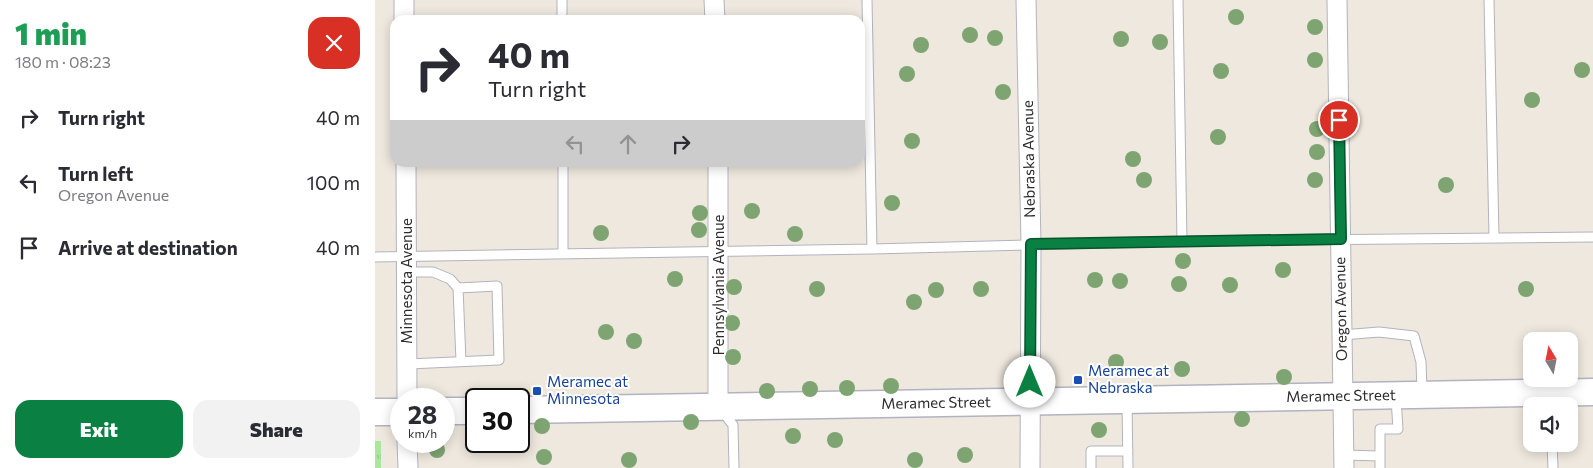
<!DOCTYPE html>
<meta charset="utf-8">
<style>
:root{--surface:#fff;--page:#f2f2f3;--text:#2b2b33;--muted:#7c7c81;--accent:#0b8043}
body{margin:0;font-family:Commissioner,sans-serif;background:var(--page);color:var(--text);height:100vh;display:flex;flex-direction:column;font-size:19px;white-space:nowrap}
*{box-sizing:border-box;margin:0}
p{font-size:16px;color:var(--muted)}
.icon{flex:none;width:28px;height:28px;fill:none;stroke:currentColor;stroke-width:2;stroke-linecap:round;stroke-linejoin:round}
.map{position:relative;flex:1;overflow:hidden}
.sheet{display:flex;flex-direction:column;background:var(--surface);width:375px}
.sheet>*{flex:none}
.banner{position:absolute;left:15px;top:15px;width:475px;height:152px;border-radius:15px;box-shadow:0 2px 12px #0003;background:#fff;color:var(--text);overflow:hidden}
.needle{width:32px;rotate:350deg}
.fabs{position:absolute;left:1148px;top:332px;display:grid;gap:10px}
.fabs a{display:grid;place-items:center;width:55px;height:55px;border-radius:10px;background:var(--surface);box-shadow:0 2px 12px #0003;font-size:25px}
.speed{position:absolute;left:15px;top:388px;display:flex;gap:10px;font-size:25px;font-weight:700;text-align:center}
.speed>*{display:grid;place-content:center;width:65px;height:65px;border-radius:50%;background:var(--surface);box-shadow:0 2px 12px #0003;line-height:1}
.speed small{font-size:12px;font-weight:400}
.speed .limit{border:2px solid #111;border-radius:8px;background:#fff;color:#111}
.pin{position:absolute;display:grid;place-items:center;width:42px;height:42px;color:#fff;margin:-21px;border:2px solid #fff;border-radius:50%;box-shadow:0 1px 5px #0007}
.me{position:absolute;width:55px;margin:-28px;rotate:0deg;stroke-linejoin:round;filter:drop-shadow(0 0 4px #0008)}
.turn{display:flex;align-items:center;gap:18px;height:105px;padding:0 15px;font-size:22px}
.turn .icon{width:65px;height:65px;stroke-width:2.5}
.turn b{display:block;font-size:35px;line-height:42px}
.lanes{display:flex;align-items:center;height:48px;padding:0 15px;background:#0003;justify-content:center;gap:25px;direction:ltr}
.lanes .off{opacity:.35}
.round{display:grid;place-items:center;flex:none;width:52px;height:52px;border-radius:15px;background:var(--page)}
.headline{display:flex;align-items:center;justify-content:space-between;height:85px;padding:0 15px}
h1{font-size:30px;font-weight:800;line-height:38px;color:#1e9e55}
.primary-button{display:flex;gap:10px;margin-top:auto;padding:10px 15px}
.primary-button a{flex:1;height:58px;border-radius:15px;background:var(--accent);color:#fff;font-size:20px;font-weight:800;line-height:58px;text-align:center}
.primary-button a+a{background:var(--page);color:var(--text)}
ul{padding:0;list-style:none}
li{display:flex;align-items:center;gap:15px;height:65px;padding:0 15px}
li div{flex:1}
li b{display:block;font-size:19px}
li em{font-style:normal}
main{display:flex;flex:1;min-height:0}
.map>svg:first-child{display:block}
.grass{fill:url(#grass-tufts)}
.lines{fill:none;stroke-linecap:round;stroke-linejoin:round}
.lane-casing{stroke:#b2b3c0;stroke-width:11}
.street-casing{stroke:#b2b3c0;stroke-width:21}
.secondary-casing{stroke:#b2b3c0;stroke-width:29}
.lane{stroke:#fff;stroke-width:9}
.street{stroke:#fff;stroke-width:19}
.secondary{stroke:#fff;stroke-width:26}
.tree{fill:#7ea472}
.route-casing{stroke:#07532c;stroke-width:12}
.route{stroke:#0b8043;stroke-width:9}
.transit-dot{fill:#1a4fb4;stroke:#fff;stroke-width:2}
.labels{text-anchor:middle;stroke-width:4;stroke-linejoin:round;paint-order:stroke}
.street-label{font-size:15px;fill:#2c2c2c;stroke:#fff}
.transit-label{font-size:15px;fill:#164399;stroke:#fff;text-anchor:start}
</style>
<main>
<section class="sheet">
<div class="headline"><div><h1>1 min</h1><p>180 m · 08:23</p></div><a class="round" style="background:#d93025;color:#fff"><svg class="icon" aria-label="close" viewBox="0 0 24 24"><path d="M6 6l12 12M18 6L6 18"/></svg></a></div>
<ul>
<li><svg class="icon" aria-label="right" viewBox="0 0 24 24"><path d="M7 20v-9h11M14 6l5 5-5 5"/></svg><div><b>Turn right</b></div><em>40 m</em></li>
<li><svg class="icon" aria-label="left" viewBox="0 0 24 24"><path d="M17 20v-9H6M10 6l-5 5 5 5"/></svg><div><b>Turn left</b><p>Oregon Avenue</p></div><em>100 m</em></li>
<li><svg class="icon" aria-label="arrive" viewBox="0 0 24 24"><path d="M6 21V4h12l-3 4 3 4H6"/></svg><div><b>Arrive at destination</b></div><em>40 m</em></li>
</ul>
<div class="primary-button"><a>Exit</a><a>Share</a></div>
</section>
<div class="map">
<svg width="1218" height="468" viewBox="0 0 1218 468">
<defs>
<pattern id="grass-tufts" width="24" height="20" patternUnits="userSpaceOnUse" patternTransform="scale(1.25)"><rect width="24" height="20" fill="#ade69a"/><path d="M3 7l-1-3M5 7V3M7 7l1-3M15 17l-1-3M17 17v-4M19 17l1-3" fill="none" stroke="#95c585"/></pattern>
</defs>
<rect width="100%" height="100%" fill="#eee8de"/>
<path class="grass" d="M0,441H6V468H0Z"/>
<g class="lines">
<g class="lane-casing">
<path id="lane" d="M187,0V20
M492,0L497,249
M803,0L807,241
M1114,0L1119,237
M188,162V252
M0,257L497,249L807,241L1218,237
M32,272H58L75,279L83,288L86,361
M967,335L1004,332L1039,336L1046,362L1047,392
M33,364L124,360L122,286L83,288
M752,403L753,468
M347,411L358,425L359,468
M1177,444L1178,468
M968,455L1005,456
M716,468V451H753
M1005,468V429H1023L1021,398"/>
</g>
<g class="street-casing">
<path id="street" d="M29,0V20
M339,0L340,20
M651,0L656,244L655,468
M962,0L969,468
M31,162L32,399
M343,162V407
M32,441L33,468"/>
</g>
<g class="secondary-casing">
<path id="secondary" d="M144,410L1218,392
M69,411H101
M0,412H26"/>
</g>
<use href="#lane" class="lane"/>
<use href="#street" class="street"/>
<use href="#secondary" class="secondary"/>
</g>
<g class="tree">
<circle cx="861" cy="17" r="8"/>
<circle cx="940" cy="27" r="8"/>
<circle cx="595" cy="35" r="8"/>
<circle cx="620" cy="38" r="8"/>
<circle cx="746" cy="39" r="8"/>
<circle cx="785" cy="42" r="8"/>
<circle cx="546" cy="45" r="8"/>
<circle cx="940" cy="60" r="8"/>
<circle cx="1207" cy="70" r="8"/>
<circle cx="846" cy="71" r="8"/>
<circle cx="532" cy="74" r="8"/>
<circle cx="628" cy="92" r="8"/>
<circle cx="1157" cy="100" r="8"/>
<circle cx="942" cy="129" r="8"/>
<circle cx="843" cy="137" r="8"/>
<circle cx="537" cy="141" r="8"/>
<circle cx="942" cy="152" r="8"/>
<circle cx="758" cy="159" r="8"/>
<circle cx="769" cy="180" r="8"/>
<circle cx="940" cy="180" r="8"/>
<circle cx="1071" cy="185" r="8"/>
<circle cx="517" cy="203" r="8"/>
<circle cx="377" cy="211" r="8"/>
<circle cx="325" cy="213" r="8"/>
<circle cx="324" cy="230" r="8"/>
<circle cx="226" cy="233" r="8"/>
<circle cx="420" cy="234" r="8"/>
<circle cx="808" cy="261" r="8"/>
<circle cx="908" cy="270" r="8"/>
<circle cx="300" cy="279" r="8"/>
<circle cx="720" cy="280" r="8"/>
<circle cx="745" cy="281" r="8"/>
<circle cx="804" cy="284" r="8"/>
<circle cx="855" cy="285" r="8"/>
<circle cx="359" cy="287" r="8"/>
<circle cx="442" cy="289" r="8"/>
<circle cx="606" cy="289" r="8"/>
<circle cx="1151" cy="289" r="8"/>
<circle cx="561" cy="290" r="8"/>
<circle cx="539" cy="302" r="8"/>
<circle cx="357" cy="323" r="8"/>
<circle cx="231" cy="332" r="8"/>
<circle cx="259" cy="341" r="8"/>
<circle cx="358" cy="357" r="8"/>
<circle cx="741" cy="362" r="8"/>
<circle cx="807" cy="369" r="8"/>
<circle cx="909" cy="377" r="8"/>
<circle cx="516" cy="386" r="8"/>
<circle cx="472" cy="388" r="8"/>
<circle cx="435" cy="389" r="8"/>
<circle cx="392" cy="391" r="8"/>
<circle cx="867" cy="419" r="8"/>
<circle cx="316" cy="422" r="8"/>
<circle cx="167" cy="426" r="8"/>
<circle cx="724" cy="430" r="8"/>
<circle cx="418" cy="436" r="8"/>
<circle cx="460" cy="440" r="8"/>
<circle cx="62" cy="450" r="8"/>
<circle cx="590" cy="455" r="8"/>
<circle cx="169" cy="457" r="8"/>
<circle cx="254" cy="460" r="8"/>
<circle cx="540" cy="460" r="8"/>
</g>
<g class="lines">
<g class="route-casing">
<path id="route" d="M655,382L656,244L966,239L964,120"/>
</g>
<use href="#route" class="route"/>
</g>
<g class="transit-dot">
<rect x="698" y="375" width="10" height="10" rx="2.5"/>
<rect x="157" y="386" width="10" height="10" rx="2.5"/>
</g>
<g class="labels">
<g class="street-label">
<text transform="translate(654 159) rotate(-91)" y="5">Nebraska Avenue</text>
<text transform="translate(32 281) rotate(-90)" y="5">Minnesota Avenue</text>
<text transform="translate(344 285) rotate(-90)" y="5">Pennsylvania Avenue</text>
<text transform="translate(966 309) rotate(-91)" y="5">Oregon Avenue</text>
<text transform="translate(966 396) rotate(-1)" y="5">Meramec Street</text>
<text transform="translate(561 403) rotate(-1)" y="5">Meramec Street</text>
</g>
<g class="transit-label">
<text x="713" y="376">Meramec at<tspan x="713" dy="17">Nebraska</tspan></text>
<text x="172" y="387">Meramec at<tspan x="172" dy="17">Minnesota</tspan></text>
</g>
</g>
</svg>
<div class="fabs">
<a><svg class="needle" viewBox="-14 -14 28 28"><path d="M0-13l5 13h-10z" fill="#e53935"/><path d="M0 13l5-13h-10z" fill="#7c7c81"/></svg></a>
<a><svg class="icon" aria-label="sound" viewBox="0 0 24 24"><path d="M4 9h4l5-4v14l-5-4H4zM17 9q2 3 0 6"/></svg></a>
</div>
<div class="speed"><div>28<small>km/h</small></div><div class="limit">30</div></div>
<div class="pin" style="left:964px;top:120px;background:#d93025"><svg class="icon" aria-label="arrive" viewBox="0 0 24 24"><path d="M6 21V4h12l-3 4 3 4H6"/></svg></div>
<svg class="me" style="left:655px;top:382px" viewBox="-20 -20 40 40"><circle r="19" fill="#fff"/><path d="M0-13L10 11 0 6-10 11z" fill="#0b8043"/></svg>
<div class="banner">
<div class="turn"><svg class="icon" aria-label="right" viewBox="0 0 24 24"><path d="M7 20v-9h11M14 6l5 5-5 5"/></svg><div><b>40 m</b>Turn right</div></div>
<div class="lanes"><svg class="icon off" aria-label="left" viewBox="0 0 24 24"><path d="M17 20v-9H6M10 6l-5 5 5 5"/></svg><svg class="icon off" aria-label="ahead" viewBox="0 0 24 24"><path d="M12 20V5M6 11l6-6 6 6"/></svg><svg class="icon" aria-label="right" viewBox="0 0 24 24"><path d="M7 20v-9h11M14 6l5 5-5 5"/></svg></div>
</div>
</div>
</main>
